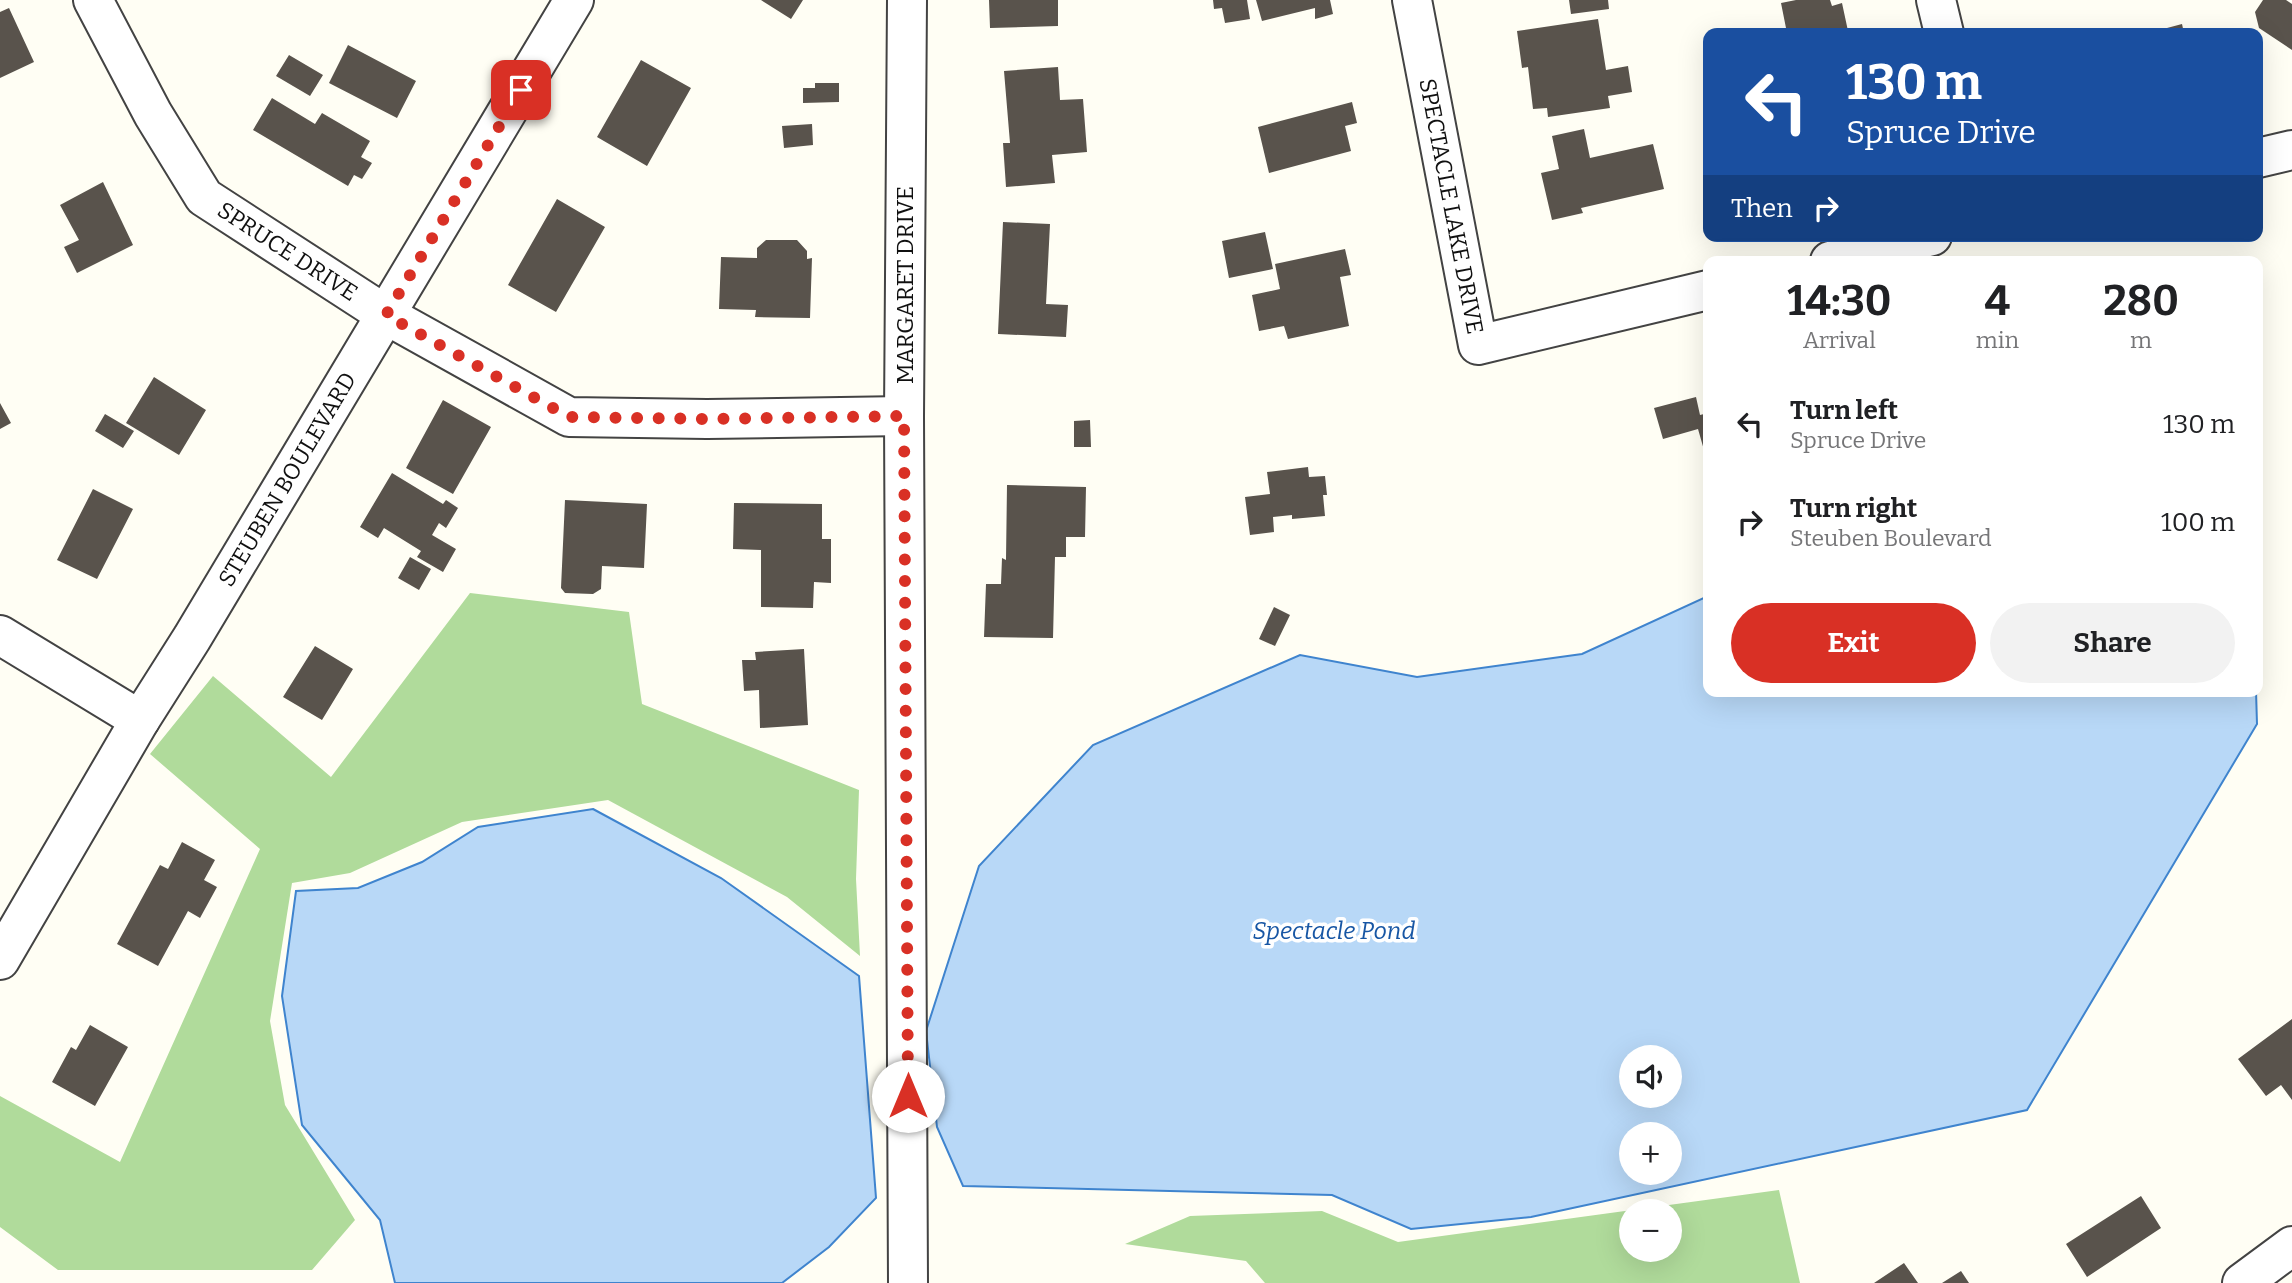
<!DOCTYPE html>
<meta charset="utf-8">
<style>
:root{--surface:#fff;--page:#f2f2f2;--text:#202124;--muted:#757577;--accent:#d93025}
body{margin:0;font-family:Bitter,serif;background:var(--page);color:var(--text);height:100vh;display:flex;flex-direction:column;font-size:26px;white-space:nowrap}
*{box-sizing:border-box;margin:0}
p{font-size:23px;color:var(--muted)}
.icon{flex:none;width:38px;height:38px;fill:none;stroke:currentColor;stroke-width:2;stroke-linecap:round;stroke-linejoin:round}
.map{position:relative;flex:1;overflow:hidden}
.sheet{position:absolute;left:1703px;top:256px;width:560px;height:441px;display:flex;flex-direction:column;background:var(--surface);border-radius:14px;box-shadow:0 7px 28px #0002}
.sheet>*{flex:none}
.hud{position:absolute;left:1703px;top:28px;width:560px;height:214px;border-radius:14px;box-shadow:0 7px 28px #0002;background:#1a4fa0;color:#fff;overflow:hidden}
.tools{position:absolute;left:1619px;top:1045px;display:grid;gap:14px}
.tools a{display:grid;place-items:center;width:63px;height:63px;border-radius:50%;background:var(--surface);box-shadow:0 7px 28px #0002;font-size:35px}
.pin{position:absolute;display:grid;place-items:center;width:60px;height:60px;color:#fff;margin:-30px;border-radius:14px;box-shadow:0 4px 10px #0006}
.me{position:absolute;width:77px;margin:-38px;rotate:0deg;stroke-linejoin:round;filter:drop-shadow(0 0 5px #0008)}
.turn{display:flex;align-items:center;gap:24px;height:147px;padding:0 28px;font-size:32px}
.turn .icon{width:91px;height:91px;stroke-width:2.5}
.turn b{display:block;font-size:49px;line-height:60px}
.then{display:flex;align-items:center;height:66px;padding:0 28px;background:#0003;gap:14px;font-size:26px}
.eta{display:flex;justify-content:space-evenly;align-items:center;height:119px;text-align:center}
.eta b{font-size:42px;font-weight:700;line-height:49px}
.primary-button{display:flex;gap:14px;margin-top:auto;padding:14px 28px}
.primary-button a{flex:1;height:80px;border-radius:42px;background:var(--accent);color:#fff;font-size:28px;font-weight:700;line-height:80px;text-align:center}
.primary-button a+a{background:var(--page);color:var(--text)}
ul{padding:0;list-style:none}
li{display:flex;align-items:center;gap:21px;height:98px;padding:0 28px}
li div{flex:1}
li b{display:block;font-size:26px}
li em{font-style:normal}
.map>svg:first-child{display:block}
.forest{fill:#b0db9b;fill-rule:evenodd}
.water{fill:#b8d8f7;stroke:#3f84ce;stroke-width:2;fill-rule:evenodd}
.building{fill:#59534c}
.lines{fill:none;stroke-linecap:round;stroke-linejoin:round}
.minor-casing{stroke:#434343;stroke-width:42}
.tertiary-casing{stroke:#434343;stroke-width:42}
.minor{stroke:#fff;stroke-width:38}
.tertiary{stroke:#fff;stroke-width:38}
.route{stroke:#d93025;stroke-width:12;stroke-dasharray:0 21.6}
.labels{text-anchor:middle;stroke-width:7;stroke-linejoin:round;paint-order:stroke}
.street-label{font-size:23px;fill:#101010;stroke:#fff}
.water-label{font-size:24px;font-style:italic;fill:#1756a4;stroke:#fff}
</style>
<div class="map">
<svg width="2292" height="1283" viewBox="0 0 2292 1283">
<rect width="100%" height="100%" fill="#fffef4"/>
<path class="forest" d="M470,593L629,612L642,704L859,790L856,879L860,956L787,897L608,800L462,822L350,873L292,883L270,1021L285,1105L355,1220L312,1270H58L0,1227V1096L120,1162L260,849L150,754L213,676L331,777Z
M1779,1190L1800,1283H1265L1246,1261L1125,1244L1190,1216L1322,1211L1398,1242ZM1631,1211H1670V1250H1631Z"/>
<path class="water" d="M1708,596V691H2256L2257,724L2027,1110L1531,1217L1411,1229L1332,1195L963,1186L937,1127L926,1031L979,866L1093,745L1300,655L1417,677L1582,654ZM1631,1057H1670V1096H1631ZM1631,1134H1670V1172H1631Z
M593,809L721,878L859,976L876,1198L829,1247L782,1283H395L380,1220L302,1125L282,996L296,891L358,888L422,862L478,827Z"/>
<path class="building" d="M761,0H803L791,19Z
M989,0H1058V26L990,28Z
M1213,0H1247L1250,19L1225,23L1222,8L1214,9Z
M1256,0H1330L1333,14L1315,19V8L1262,21Z
M1569,0H1608L1609,9L1571,14Z
M1796,0H1830L1832,6L1842,3L1848,31L1787,33L1781,3Z
M2263,0H2286L2292,4V50L2259,28L2255,12Z
M9,8L34,62L0,78V12Z
M1598,19L1606,70L1628,66L1632,92L1608,96L1610,108L1548,117L1547,108L1533,109L1528,67L1522,68L1517,31Z
M2182,24L2184,33H2161L2167,31V28Z
M348,45L416,81L397,118L329,83Z
M289,55L323,75L310,96L276,76Z
M641,60L691,88L647,166L597,137Z
M1058,67L1060,100L1083,99L1087,152L1052,155L1055,183L1006,187L1003,143H1010L1004,71Z
M815,83H839V102L803,103V88H815Z
M272,98L315,124L322,113L370,141L361,157L372,163L362,179L354,175L348,186L253,130Z
M1352,102L1357,123L1345,126L1351,151L1269,173L1258,127Z
M812,124L813,145L784,148L782,126Z
M1584,129L1590,158L1653,144L1664,189L1581,208L1583,213L1552,220L1541,173L1559,169L1552,136Z
M103,182L133,245L77,273L64,247L79,240L60,205Z
M557,199L605,227L556,312L508,285Z
M1003,222L1050,224L1046,304L1068,305L1066,337L998,334Z
M1265,232L1273,269L1229,278L1222,241Z
M766,240H797L807,251V259L812,258L810,318L755,317L756,310L719,309L721,257L757,258V248Z
M1345,249L1351,275L1340,277L1349,326L1288,339L1284,326L1259,331L1252,295L1280,289L1275,264Z
M154,377L206,410L179,455L126,423Z
M1696,397L1700,415L1708,413V464L1698,429L1663,439L1654,408Z
M443,400L491,427L453,494L406,468Z
M0,403L11,423L0,429Z
M105,414L134,431L123,448L95,431Z
M1090,420L1091,447H1074V421Z
M1308,467L1309,477L1325,476L1327,495H1323L1325,516L1292,519V515L1273,517L1274,532L1250,535L1245,497L1270,494L1267,472Z
M392,473L443,504L446,500L458,508L446,528L439,523L432,535L456,549L443,572L417,557L421,551L384,528L378,538L360,527Z
M1007,485L1086,487L1085,537H1066V557H1055L1053,638L984,637L986,584H1001L1002,558L1006,560Z
M93,489L133,509L97,579L57,560Z
M565,500L647,504L644,568L602,566L601,589L593,594L565,593L561,588Z
M734,503L822,504V539H831V583L814,582L813,608L761,607V550L733,549Z
M410,557L431,569L419,590L398,578Z
M1274,607L1290,615L1275,646L1259,639Z
M315,646L353,669L322,720L283,697Z
M804,649L808,725L760,728L759,690L744,691L742,660H756L755,652Z
M182,842L215,860L204,880L217,887L200,918L188,911L158,966L117,944L160,865L168,869Z
M2292,1019V1100L2281,1085L2266,1096L2238,1059Z
M90,1025L128,1047L95,1106L52,1082L71,1047L76,1050Z
M2141,1196L2161,1228L2087,1277L2066,1244Z
M1904,1263L1918,1283H1874Z
M1961,1271L1969,1283H1942Z"/>
<g class="lines">
<g class="minor-casing">
<g id="minor">
<path id="s1" d="M93,0L153,114L204,197L386,315L569,417L707,419L904,416"/>
<path d="M907,0L904,416L908,1283"/>
<path id="s2" d="M1412,0L1478,345L1708,290"/>
<path d="M1936,0L1944,33"/>
<path d="M2258,158L2292,150"/>
<path d="M1830,261L1932,236"/>
<path d="M0,635L140,720"/>
<path id="s3" d="M0,960L140,720L192,638L574,0"/>
</g>
</g>
<g class="tertiary-casing">
<path id="tertiary" d="M2242,1283L2292,1246"/>
</g>
<use href="#minor" class="minor"/>
<use href="#tertiary" class="tertiary"/>
</g>
<g class="lines">
<path class="route" d="M521,90L386,315L569,417L707,419L904,416L908,1096"/>
</g>
<g class="labels">
<g class="street-label">
<text dy="8" stroke="none"><textPath href="#s2" startOffset="210">SPECTACLE LAKE DRIVE</textPath></text>
<text dy="8" stroke="none"><textPath href="#s1" startOffset="326">SPRUCE DRIVE</textPath></text>
<text transform="translate(905 285) rotate(-90)" y="8">MARGARET DRIVE</text>
<text dy="8" stroke="none"><textPath href="#s3" startOffset="560">STEUBEN BOULEVARD</textPath></text>
</g>
<g class="water-label">
<text x="1334" y="939">Spectacle Pond</text>
</g>
</g>
</svg>
<div class="tools">
<a><svg class="icon" aria-label="sound" viewBox="0 0 24 24"><path d="M4 9h4l5-4v14l-5-4H4zM17 9q2 3 0 6"/></svg></a>
<a>+</a>
<a>−</a>
</div>
<div class="pin" style="left:521px;top:90px;background:#d93025"><svg class="icon" aria-label="arrive" viewBox="0 0 24 24"><path d="M6 21V4h12l-3 4 3 4H6"/></svg></div>
<svg class="me" style="left:908px;top:1096px" viewBox="-20 -20 40 40"><circle r="19" fill="#fff"/><path d="M0-13L10 11 0 6-10 11z" fill="#d93025"/></svg>
<div class="hud">
<div class="turn"><svg class="icon" aria-label="left" viewBox="0 0 24 24"><path d="M17 20v-9H6M10 6l-5 5 5 5"/></svg><div><b>130 m</b>Spruce Drive</div></div>
<div class="then">Then<svg class="icon" aria-label="right" viewBox="0 0 24 24"><path d="M7 20v-9h11M14 6l5 5-5 5"/></svg></div>
</div>
<section class="sheet">
<div class="eta">
<div><b>14:30</b><p>Arrival</p></div>
<div><b>4</b><p>min</p></div>
<div><b>280</b><p>m</p></div>
</div>
<ul>
<li><svg class="icon" aria-label="left" viewBox="0 0 24 24"><path d="M17 20v-9H6M10 6l-5 5 5 5"/></svg><div><b>Turn left</b><p>Spruce Drive</p></div><em>130 m</em></li>
<li><svg class="icon" aria-label="right" viewBox="0 0 24 24"><path d="M7 20v-9h11M14 6l5 5-5 5"/></svg><div><b>Turn right</b><p>Steuben Boulevard</p></div><em>100 m</em></li>
</ul>
<div class="primary-button"><a>Exit</a><a>Share</a></div>
</section>
</div>
